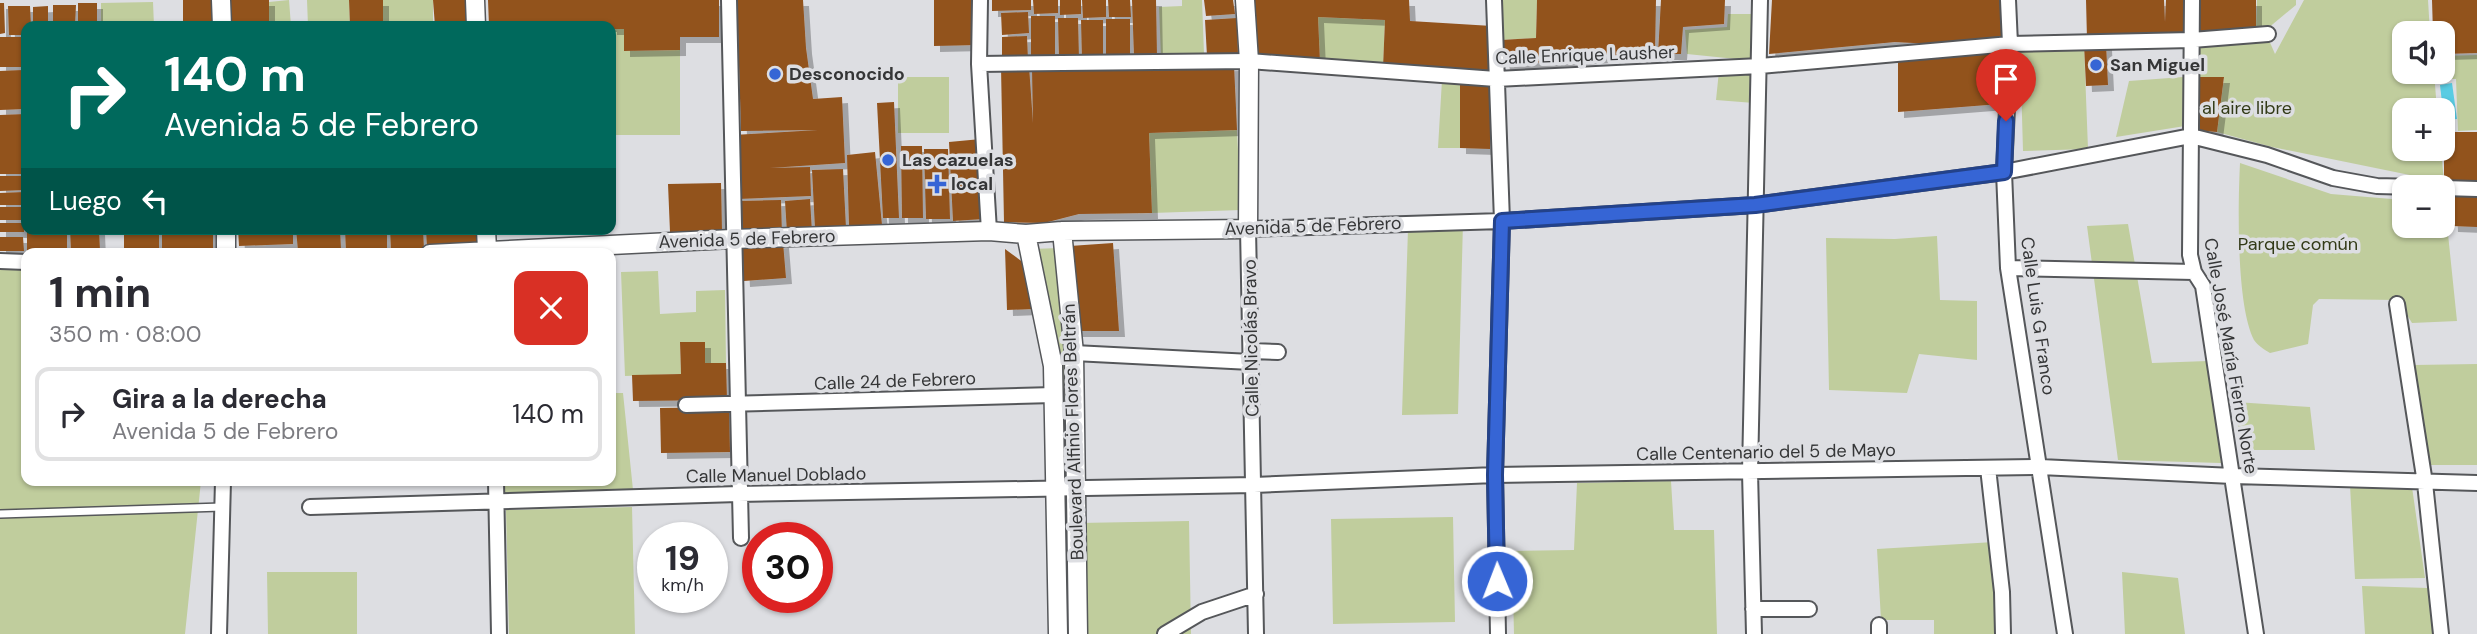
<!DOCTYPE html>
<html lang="es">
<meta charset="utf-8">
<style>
:root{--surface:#fff;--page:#f2f2f3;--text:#2b2b33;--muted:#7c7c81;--line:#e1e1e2}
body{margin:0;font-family:"DM Sans",sans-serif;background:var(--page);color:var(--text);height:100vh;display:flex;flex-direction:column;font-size:26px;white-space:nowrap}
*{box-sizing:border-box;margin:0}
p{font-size:23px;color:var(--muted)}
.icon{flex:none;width:38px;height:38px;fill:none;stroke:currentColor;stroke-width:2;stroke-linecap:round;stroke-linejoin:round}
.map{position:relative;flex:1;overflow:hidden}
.panel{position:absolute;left:21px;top:248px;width:595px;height:238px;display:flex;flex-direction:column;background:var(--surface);border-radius:14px;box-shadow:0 2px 5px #0004}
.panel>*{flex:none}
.guide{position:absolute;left:21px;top:21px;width:595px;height:214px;border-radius:14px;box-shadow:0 2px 5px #0004;background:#00695c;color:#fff;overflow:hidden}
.fabs{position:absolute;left:2392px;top:21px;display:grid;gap:14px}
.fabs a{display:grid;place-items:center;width:63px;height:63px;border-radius:14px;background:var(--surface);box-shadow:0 2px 5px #0004;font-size:35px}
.speed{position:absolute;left:637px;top:522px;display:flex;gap:14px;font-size:35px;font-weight:700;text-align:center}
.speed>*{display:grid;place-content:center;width:91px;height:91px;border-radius:50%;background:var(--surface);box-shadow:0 2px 5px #0004;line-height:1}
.speed small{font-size:18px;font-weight:400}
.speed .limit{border:10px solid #d22;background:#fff;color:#111}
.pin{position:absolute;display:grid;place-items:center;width:60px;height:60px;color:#fff;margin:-72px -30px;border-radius:50% 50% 50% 0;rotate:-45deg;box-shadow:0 0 7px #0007}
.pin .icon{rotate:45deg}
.me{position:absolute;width:77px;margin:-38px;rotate:359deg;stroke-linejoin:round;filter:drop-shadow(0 0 5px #0008)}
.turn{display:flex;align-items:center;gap:24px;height:147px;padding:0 28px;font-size:32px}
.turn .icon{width:91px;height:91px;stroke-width:2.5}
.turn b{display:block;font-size:49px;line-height:60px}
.then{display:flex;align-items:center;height:66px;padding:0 28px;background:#0003;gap:14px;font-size:26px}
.round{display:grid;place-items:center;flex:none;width:74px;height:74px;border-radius:14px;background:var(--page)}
.overview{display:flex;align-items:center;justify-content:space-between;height:119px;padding:0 28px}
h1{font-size:42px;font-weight:700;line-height:52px}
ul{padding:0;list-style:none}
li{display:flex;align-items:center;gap:21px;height:94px;margin:0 14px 10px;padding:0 14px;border:4px solid var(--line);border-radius:14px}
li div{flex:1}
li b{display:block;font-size:26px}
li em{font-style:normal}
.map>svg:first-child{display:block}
.green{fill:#c0cd9d}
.water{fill:#59cce3}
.building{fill:#92521d;filter:url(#shadow)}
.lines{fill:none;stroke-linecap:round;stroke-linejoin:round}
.service-casing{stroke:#55575a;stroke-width:10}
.minor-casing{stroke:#55575a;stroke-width:18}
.tertiary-casing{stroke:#55575a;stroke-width:21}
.service{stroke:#fff;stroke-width:7}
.minor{stroke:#fff;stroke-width:14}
.tertiary{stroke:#fff;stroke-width:18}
.route-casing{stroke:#23428a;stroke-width:18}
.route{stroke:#3665d5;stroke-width:12}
.poi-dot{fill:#3665d5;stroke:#dddee2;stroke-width:2.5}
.labels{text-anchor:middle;stroke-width:7;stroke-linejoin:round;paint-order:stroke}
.street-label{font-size:18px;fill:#353637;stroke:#dddee2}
.poi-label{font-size:18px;font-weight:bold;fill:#353637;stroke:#dddee2;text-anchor:start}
.park-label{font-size:18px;fill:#323a17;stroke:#dddee2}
</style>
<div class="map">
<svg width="2477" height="634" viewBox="0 0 2477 634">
<defs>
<filter id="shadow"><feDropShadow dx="6" dy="6" stdDeviation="0" flood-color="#0004"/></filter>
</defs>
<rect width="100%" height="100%" fill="#dddee2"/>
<path class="green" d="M289,0L291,26H269V2Z
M307,0H349L350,26H308Z
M383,0H433V26H383Z
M1182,0H1202L1204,54L1161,56L1159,7L1182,6Z
M1502,0H1537L1536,38L1501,40Z
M2257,0H2296V5L2267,29L2256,30Z
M2304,0H2428L2430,33H2404V72H2434L2437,110H2404V149H2441L2444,182L2272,147L2217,132L2224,78L2195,77L2196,42L2268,38L2275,54Z
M153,2L154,26H101V3Z
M1728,14H1755L1756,61L1687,54L1685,30L1727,27Z
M1318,17L1385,20L1383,67L1320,62Z
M611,29H624L625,51L680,50V135H611Z
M2084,45L2088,149L2023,151L2020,47Z
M2477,55V130L2458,131L2456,79H2436V72H2443V56Z
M1755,69L1754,103L1716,100L1719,71Z
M898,77H949V133H898Z
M2183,77L2185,126L2116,137L2129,81Z
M1442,80L1460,81V148H1438Z
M1237,130L1241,210L1152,213L1149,133Z
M2240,163L2331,194L2404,200V226H2443V204L2445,205L2457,321L2412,323L2398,300L2319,299L2313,305L2308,344L2270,353C2265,350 2257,345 2254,340C2236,305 2238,204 2240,163Z
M1463,222L1458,414L1402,415L1408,229Z
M2128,224L2152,363L2208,361L2221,463L2118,460L2087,226Z
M1937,236L1940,300L1977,301V360L1919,354L1907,393L1829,390L1826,238L1895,239Z
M1059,248L1068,344L1071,634L1067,601L1060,483L1032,249Z
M0,258H26V481H201L185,634H0Z
M658,271L660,314L696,312V291L725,290L726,363H705L680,343L681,374L625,376L621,272Z
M2477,364V465H2428L2414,365Z
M611,393H623L633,490L505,499V481H611Z
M2235,402L2310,407L2315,450H2241Z
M1671,481L1674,530H1714L1717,634H1514L1512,551L1574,550L1577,483Z
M2350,485L2412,487L2425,578L2355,579Z
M632,507L635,634H509L506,510Z
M1453,517L1455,622L1333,624L1331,519Z
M1189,521L1191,634H1081L1079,523Z
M1994,542L2001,634H1934V620H1881L1877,549Z
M267,572H357V634H268Z
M2122,572L2178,578L2185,634H2125Z
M2362,586L2428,588L2433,634H2365Z"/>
<path class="water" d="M2452,83L2457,119L2444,120L2440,85Z"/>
<path class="building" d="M183,0H216L217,26H183Z
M227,0H269V26H227Z
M349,0H383V26H350Z
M433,0H470L471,26H435Z
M488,0H719V37H680V50L624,51V29H611V26H489Z
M737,0H803L806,48L813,99L842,97L845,163L770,168L810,167L811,196L737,199L733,135L818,130L741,131Z
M934,0H973L978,45L934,46Z
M992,0H1031V10L992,11Z
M1033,0H1058V13L1034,14Z
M1060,0H1081V14L1060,15Z
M1082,0H1106V17L1083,18Z
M1108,0H1130L1131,17H1109Z
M1132,0H1156L1157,56H1134Z
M1204,0H1233L1235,14L1206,16Z
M1250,0H1409L1410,21L1492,26L1490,75L1383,67L1385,20L1318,17L1320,62L1255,58Z
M1537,0H1656L1655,53L1504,65L1501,40L1536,38Z
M1661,0H1725L1724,24L1683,27L1681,54H1658Z
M1772,0H2001L2005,40L1932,44L1895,42L1769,54Z
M2086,0H2164L2165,22L2166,0H2189V36L2087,39Z
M2197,0H2256V30L2197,35Z
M2432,0H2477V53L2443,54V33H2433Z
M0,3H4L5,33L0,34Z
M78,3H97V26H78Z
M53,5H76L75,26H53Z
M8,6H30L31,26H26V35H9Z
M48,6V26H33V7Z
M1028,12L1029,33L1002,35L1001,13Z
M1031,16H1055V59H1031Z
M1058,18H1078L1079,59H1059Z
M1237,18L1238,55L1207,56L1205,20Z
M1106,19H1130V59H1106Z
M1081,20H1103V60H1082Z
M1027,36L1028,60L1002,61V37Z
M0,37H21V67H0Z
M2106,44L2108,85L2086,86L2084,45Z
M2006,49L2000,104L1898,112V57Z
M1234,65L1237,130L1149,133L1152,213L1079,214L1044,223L1004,222L1001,67L1029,66L1033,123L1032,69Z
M23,70L24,109L0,110V71Z
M2195,77H2224L2217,132L2195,130Z
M1460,81L1492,83L1490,149L1460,148Z
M894,102L899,218H883L877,103Z
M26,114V174H0V115Z
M2444,132H2477V182H2444Z
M981,139L984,189H972L981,190L983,219L953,221L949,142Z
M901,146H922L923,218H902Z
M924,149H948L950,219H926Z
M875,152L882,225L849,226L847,155Z
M843,169L846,228L815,229L812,170Z
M0,176H25V190L0,191Z
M721,183L722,231L670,232L668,184Z
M2450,190L2477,195V227L2452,226Z
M25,192V205H0V193Z
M810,199L812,232L787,233L785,201Z
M781,200L782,235H737L736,201Z
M0,207H25V220H0Z
M0,223H24V232H0Z
M27,229H67V251H27Z
M70,229H99L100,251H71Z
M124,229H159V254H124Z
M162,229H213V254H162Z
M238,229H293V244L239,246Z
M296,229H340L341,249L298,251Z
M345,229H387V251L346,252Z
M390,229H423L424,249L391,250Z
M426,229H482L483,245L427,248Z
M0,237H23L24,251H0Z
M783,242L786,278L744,281L742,244Z
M1113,243L1119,331H1076L1070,246Z
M1005,249L1024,263L1033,309L1007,310Z
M680,342H705V363H726L727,400L633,401L632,375L681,374Z
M729,407L730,452L661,453L660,408Z"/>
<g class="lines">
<g class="service-casing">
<path id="service" d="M0,514L222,507"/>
</g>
<g class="minor-casing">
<path id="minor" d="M729,0L741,538
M980,0L979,64L989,231
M1494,0L1502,221L1495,475L1498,634
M2008,0L2010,44L2004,172L2008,268L2065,634
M2192,0L2190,255L2194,272L2203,286L2256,634
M979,64L1249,61L1496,79L1760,66L2010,44L2192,40L2268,34
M2443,188L2477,189
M0,261L26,262
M2008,268L2194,272
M2397,304L2425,483L2441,634
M1251,351L1278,352
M1074,353L1251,362
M686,405L1054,395
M1988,468L2002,592L2003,634
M496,481L499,634
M310,507L738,494L1254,485L1495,475L2040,467L2233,476L2477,483
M1753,609H1809
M219,634L223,481
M1165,634L1202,612L1256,594
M1256,634L1248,229L1502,221L1755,205L2004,172L2191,136L2267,155L2333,178L2377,186L2416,187
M1754,634L1750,472L1760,0
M1879,634V625"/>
</g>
<g class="tertiary-casing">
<path id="tertiary" d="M221,0L222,26
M475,0L476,26
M226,229V254
M486,229L487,250
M1062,231L1074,353L1078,634
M1026,234L1053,366L1058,634
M430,254L732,239L989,231L1026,234L1062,231L1248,229L1249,61L1245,0"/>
</g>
<use href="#service" class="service"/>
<use href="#minor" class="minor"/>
<use href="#tertiary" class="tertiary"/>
</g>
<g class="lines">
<g class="route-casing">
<path id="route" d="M1497,581L1495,475L1502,221L1755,205L2004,172L2006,121"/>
</g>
<use href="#route" class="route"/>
</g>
<g class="poi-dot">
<circle cx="2096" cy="65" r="7"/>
<circle cx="775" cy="74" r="7"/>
<circle cx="888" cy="160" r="7"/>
<path d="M933.5 173.5h7v7h7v7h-7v7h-7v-7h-7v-7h7z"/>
</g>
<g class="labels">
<g class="street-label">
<text transform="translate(1585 55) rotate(-2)" y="6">Calle Enrique Lausher</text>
<text transform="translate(1313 226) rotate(-2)" y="6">Avenida 5 de Febrero</text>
<text transform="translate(747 239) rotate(-2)" y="6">Avenida 5 de Febrero</text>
<text transform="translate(2038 316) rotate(82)" y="6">Calle Luis G Franco</text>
<text transform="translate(1251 338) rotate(-91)" y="6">Calle Nicolás Bravo</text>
<text transform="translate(2231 356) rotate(80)" y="6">Calle José María Fierro Norte</text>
<text transform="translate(895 381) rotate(-2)" y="6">Calle 24 de Febrero</text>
<text transform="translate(1073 432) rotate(-92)" y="6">Boulevard Alfinio Flores Beltrán</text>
<text transform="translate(1766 452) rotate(-1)" y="6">Calle Centenario del 5 de Mayo</text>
<text transform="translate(776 475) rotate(-1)" y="6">Calle Manuel Doblado</text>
</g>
<g class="poi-label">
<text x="2110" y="71">San Miguel</text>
<text x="789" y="80">Desconocido</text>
<text x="902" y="166">Las cazuelas</text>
<text x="951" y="190">local</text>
</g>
<g class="park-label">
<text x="2247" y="114">al aire libre</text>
<text x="2298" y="250">Parque común</text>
</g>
</g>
</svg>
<div class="fabs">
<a><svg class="icon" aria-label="sound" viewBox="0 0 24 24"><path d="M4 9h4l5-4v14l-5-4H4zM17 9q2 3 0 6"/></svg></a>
<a>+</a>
<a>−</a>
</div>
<div class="speed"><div>19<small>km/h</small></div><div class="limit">30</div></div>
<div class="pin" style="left:2006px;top:121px;background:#d93025"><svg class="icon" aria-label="arrive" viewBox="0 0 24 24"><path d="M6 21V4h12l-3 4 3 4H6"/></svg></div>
<svg class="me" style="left:1497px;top:581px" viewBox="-20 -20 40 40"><circle r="17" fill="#3665d5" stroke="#fff" stroke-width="3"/><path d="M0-11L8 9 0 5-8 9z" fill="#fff"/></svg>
<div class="guide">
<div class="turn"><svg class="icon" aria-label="right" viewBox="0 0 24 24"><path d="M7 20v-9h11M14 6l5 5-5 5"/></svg><div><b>140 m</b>Avenida 5 de Febrero</div></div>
<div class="then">Luego<svg class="icon" aria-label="left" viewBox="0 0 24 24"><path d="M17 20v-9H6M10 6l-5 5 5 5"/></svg></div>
</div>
<section class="panel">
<div class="overview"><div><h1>1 min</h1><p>350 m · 08:00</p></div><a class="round" style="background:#d93025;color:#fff"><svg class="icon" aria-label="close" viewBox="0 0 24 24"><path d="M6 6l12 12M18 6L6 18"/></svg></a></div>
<ul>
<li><svg class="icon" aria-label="right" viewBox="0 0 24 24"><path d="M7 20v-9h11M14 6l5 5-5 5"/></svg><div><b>Gira a la derecha</b><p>Avenida 5 de Febrero</p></div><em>140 m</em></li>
</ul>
</section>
</div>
